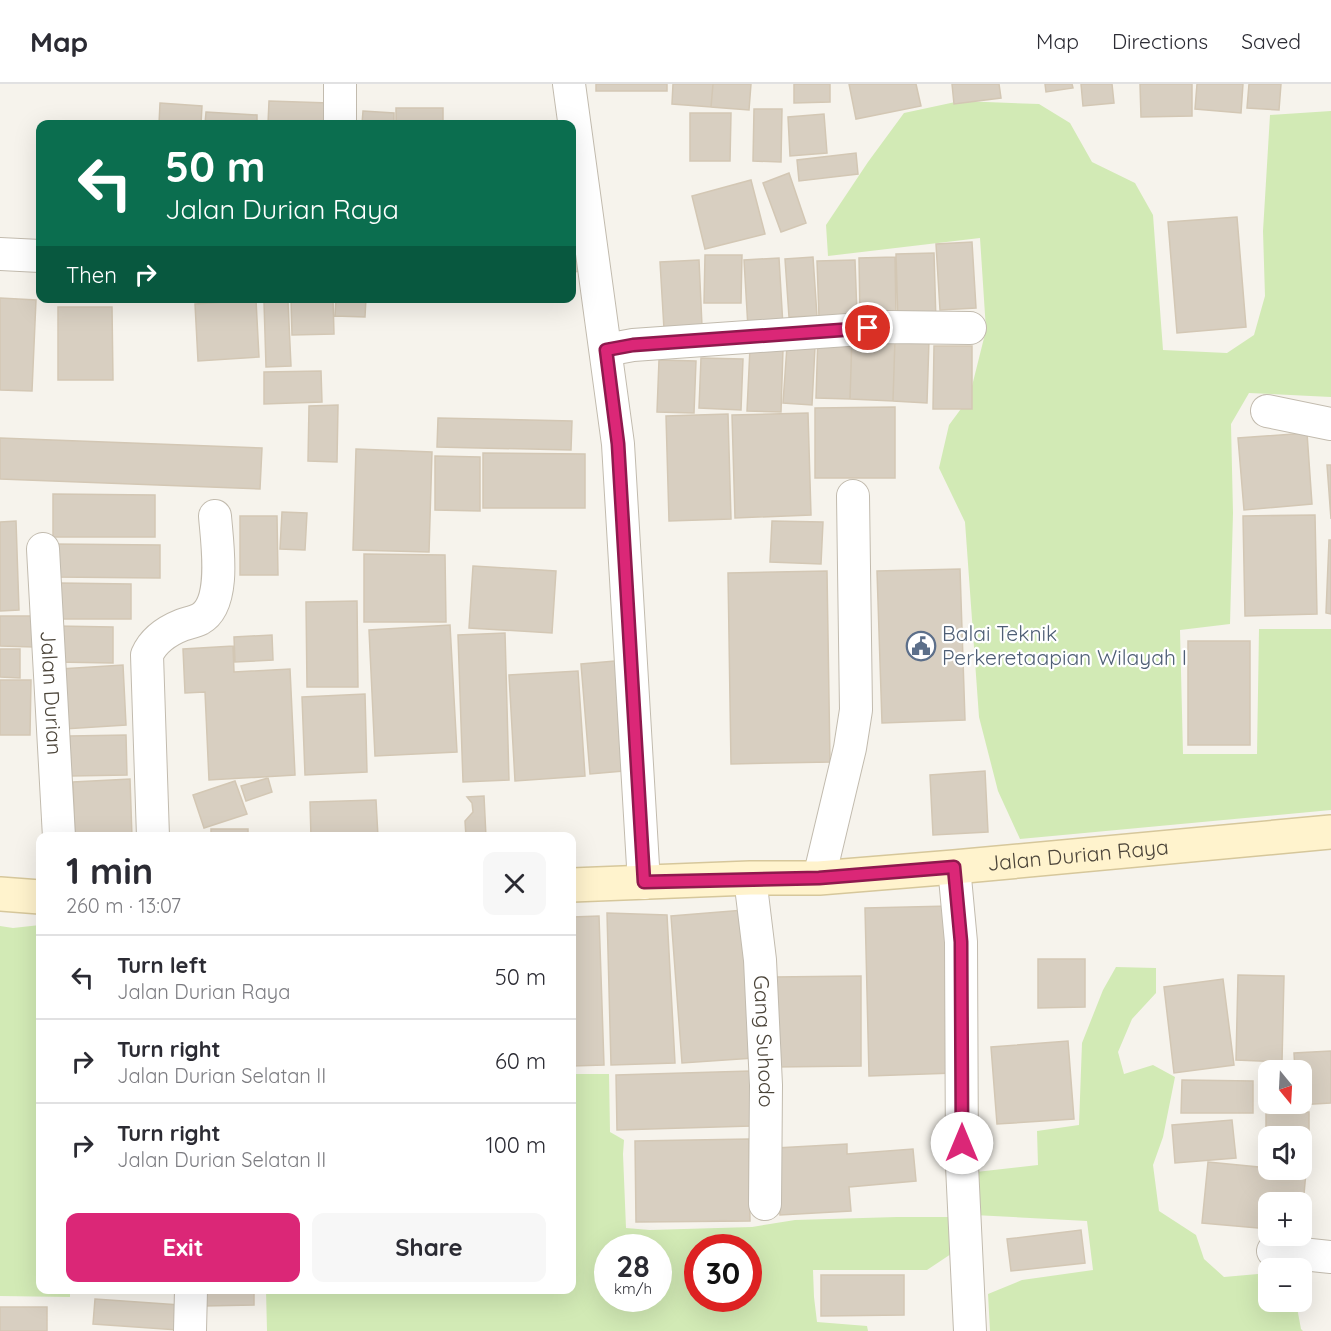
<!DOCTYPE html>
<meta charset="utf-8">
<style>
:root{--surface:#fff;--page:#f7f7f7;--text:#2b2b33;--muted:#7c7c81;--line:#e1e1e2;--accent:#db2777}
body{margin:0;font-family:Quicksand,sans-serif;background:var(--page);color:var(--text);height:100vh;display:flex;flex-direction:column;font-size:22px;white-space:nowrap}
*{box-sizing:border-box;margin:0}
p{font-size:20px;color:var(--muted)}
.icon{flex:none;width:33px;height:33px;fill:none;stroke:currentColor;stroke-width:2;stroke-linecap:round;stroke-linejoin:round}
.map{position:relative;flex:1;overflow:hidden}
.side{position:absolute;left:36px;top:748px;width:540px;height:462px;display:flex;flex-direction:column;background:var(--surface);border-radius:12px;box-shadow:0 6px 24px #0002}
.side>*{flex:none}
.banner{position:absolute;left:36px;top:36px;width:540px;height:183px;border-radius:12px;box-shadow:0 6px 24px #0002;background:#0b6e4f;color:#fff;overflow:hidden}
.needle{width:39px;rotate:162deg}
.tools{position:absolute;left:1258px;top:976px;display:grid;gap:12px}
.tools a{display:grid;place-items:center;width:54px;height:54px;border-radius:12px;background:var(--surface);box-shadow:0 6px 24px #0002;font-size:30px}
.speed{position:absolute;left:594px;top:1150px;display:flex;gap:12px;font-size:30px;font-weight:700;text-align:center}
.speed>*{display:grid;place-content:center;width:78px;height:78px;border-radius:50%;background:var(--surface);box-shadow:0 6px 24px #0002;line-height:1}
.speed small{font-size:15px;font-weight:400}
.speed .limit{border:9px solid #d22;background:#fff;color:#111}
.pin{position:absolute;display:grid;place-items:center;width:51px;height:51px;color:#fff;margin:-26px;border:3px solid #fff;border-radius:50%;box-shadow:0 2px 6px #0007}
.me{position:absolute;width:66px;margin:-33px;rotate:0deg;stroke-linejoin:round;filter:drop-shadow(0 0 4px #0008)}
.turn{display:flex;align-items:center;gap:21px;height:126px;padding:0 30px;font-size:27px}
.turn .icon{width:78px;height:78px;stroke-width:2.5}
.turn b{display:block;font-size:42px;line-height:51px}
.then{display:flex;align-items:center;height:57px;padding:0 30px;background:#0003;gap:12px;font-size:22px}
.round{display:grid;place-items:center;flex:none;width:63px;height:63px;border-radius:12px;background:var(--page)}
.head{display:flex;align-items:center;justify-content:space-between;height:102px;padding:0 30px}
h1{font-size:36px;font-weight:800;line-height:45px}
.button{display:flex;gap:12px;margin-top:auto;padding:12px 30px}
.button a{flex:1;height:69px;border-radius:12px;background:var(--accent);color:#fff;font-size:24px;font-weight:800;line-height:69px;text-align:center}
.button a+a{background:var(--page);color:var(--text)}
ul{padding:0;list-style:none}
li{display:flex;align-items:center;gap:18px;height:84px;padding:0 30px;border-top:2px solid var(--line)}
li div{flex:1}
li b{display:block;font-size:22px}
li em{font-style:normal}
header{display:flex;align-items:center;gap:36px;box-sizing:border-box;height:84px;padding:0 30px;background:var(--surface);border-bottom:2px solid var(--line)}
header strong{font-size:28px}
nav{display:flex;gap:33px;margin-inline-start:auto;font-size:21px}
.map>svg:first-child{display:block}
.green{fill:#d2eab5;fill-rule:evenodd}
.building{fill:#d8cfc1;stroke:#d3c7b4;stroke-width:1.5}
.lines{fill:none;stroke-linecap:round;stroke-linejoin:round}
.street-casing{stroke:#c2bbae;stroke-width:34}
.secondary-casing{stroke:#d6c79b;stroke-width:36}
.street{stroke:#fff;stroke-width:32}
.secondary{stroke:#fff3cd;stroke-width:33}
.route-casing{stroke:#8e194d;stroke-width:15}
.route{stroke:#db2777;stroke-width:10}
.labels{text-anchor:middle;stroke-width:4.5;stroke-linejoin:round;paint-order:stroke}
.service-label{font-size:21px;fill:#4e5e75;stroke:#fff;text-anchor:start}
.street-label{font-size:21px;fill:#4b4439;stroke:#fff}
</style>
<header>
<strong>Map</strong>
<nav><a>Map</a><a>Directions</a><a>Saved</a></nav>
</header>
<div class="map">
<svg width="1331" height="1247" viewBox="0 0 1331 1247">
<rect width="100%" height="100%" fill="#f6f3ec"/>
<path class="green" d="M960,17L1039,20L1070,39L1092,78L1135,99L1153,131L1163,266L1227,269L1254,251L1265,212L1263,147L1270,31L1331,27V313L1249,309L1231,340L1233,429L1230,540L1180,546L1183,670H1257L1259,545H1331V726L1020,755L998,707L979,633L965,438L939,384L949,341L969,314L986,246L980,154L828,172L826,141L868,78L904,29Z
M40,841V1206H70V1213L0,1212V842L13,844Z
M1116,883L1156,884V909L1132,935L1118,968L1124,990L1153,981L1175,993L1163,1053L1153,1081L1159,1127L1196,1151L1204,1175L1224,1193L1258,1190L1269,1192V1218H1296L1301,1245L1303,1247H990L988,1210L1022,1196L1093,1186L1087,1137L974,1131L976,1088L1038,1081L1037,1047L1079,1041L1082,959L1103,906Z
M572,990H609L610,1048L624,1056L623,1070L626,1144L650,1146L752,1143L795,1136L897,1133H949L954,1168L927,1186H813L814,1213L817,1238L867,1242L868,1247H267L266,1206H572ZM608,1164H658V1215H608ZM698,1164H748V1215H698Z"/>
<path class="building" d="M596,0H667V7H596Z
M673,0H713L711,23L672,20Z
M713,0H751L749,26L711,23Z
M794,0H830V18L794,19Z
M849,0H916L921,22L856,35Z
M952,0H999L1001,14L954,20Z
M1045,0H1072L1073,4L1046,8Z
M1081,0H1112L1114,19L1083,22Z
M1140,0H1192V32L1141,33Z
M1197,0H1243L1241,29L1195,25Z
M1249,0H1281L1279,26L1247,24Z
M269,17L329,19L328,40H268Z
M160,19L202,22L201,40H159Z
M396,24H443V40H396Z
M754,25H782L781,78L753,77Z
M363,27L394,29V40H362Z
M206,28L257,31V40H205Z
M690,29H731L730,77H690Z
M824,30L827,69L790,72L788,33Z
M856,69L858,90L799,97L797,76Z
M789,89L806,139L781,148L763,99Z
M751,96L765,150L705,165L692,112Z
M1237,133L1246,243L1177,249L1168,138Z
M578,144L583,187L572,188V145Z
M972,158L976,224L940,226L936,160Z
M934,169L936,238L898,239L896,170Z
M705,171H742L741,219H704Z
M813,173L817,232L789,233L785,175Z
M895,173L896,233H860L859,174Z
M779,174L783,242L748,244L744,176Z
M699,176L702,242L664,245L660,178Z
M855,176L857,231L819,233L817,177Z
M0,214L36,216L32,307L0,306Z
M291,214H333L334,250L292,251Z
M336,214H366L365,233L335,232Z
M256,216L259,273L198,277L195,220Z
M264,218H288L291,282L266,283Z
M58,223H112L113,296H58Z
M818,251L852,253L850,315L816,314Z
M852,253L895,255L893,317L850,315Z
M895,255L929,256L927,319L893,317Z
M787,262L815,263L812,321L783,319Z
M934,262H972V325H933Z
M750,264L783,265L781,328L747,327Z
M701,274L743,275L741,326L699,324Z
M659,276L696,277L694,329L657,328Z
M321,287L322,318L264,320V288Z
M338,321L337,378L308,377L309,322Z
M895,323V394H815V324Z
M808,329L811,431L735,434L732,331Z
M728,330L731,435L669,437L666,332Z
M438,334L572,337L571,366L437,363Z
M1307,349L1312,420L1244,426L1238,354Z
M0,354L262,364L260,405L0,395Z
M356,365L432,368L429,468L353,466Z
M483,369L585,370V424H483Z
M435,372L480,373V427L435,426Z
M1327,381H1331V435Z
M53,410L155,411V453H53Z
M282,428L307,429L305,466L280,465Z
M1315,431L1317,530L1245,532L1243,432Z
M240,432H277L278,491H240Z
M16,437L19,526L0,527V438Z
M772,437L823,438L821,480L770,478Z
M1329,456H1331V530L1326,529Z
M54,460L160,461V494L54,493Z
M364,470L445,471L446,538H364Z
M473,482L556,487L552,549L469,544Z
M960,485L965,636L882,639L877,487Z
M827,487L830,678L731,680L728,489Z
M60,499L131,500V535H59Z
M357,517L358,603H307L306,518Z
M0,532H34V563L0,562Z
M450,541L457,668L375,672L369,546Z
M56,542L113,543V579L56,578Z
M505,549L509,696L463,698L458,551Z
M272,551L273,576L235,578L234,553Z
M1188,557H1250V661H1188Z
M233,562L234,588L290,585L295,691L209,696L205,608L185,609L183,565Z
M0,565H20V594L0,593Z
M626,576L635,686L590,690L581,580Z
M123,581L126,641L64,645L60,585Z
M578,587L585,692L515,697L509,591Z
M0,596H31L30,651H0Z
M365,610L367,688L305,691L302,613Z
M126,651L127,691L71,692L70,652Z
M985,687L988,748L933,751L930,691Z
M268,694L272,708L246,717L241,702Z
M130,695L132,753H75L73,698Z
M235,697L247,730L204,744L193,711Z
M484,712L486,753H466L465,737L473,728L472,719L467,713Z
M376,716L378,753H311L310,718Z
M211,745H248V753H211Z
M950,822L954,989L869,992L865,824Z
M744,826L754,974L682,979L671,832Z
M607,829L667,831L675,979L611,981Z
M599,832L604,981L572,982V833Z
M1038,875H1085V923L1038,924Z
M1238,891L1284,892L1282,978L1236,976Z
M861,892V982L774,983L773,893Z
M1223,895L1234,981L1174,989L1164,903Z
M1068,957L1074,1035L997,1040L991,963Z
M1331,967V1019L1297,1021L1302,1020V987H1295L1294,969Z
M750,987L751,1042L617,1046L616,991Z
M1182,996L1253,997V1029H1181Z
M1309,1028V1055H1302V1053H1269V1056H1266V1029Z
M1232,1036L1236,1074L1175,1079L1172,1041Z
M749,1055L750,1137L636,1138L635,1057Z
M847,1060V1070L913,1065L916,1097L849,1103L851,1127L780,1131L776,1064Z
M1208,1078L1269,1084V1086L1306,1088L1302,1132V1119H1269V1145L1202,1139Z
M1081,1146L1085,1179L1011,1187L1007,1155Z
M821,1191H904V1231L821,1232Z
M204,1206H254V1221L204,1222Z
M95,1215L180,1221L178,1246L93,1240Z
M0,1223H47V1247H0Z"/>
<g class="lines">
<g class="street-casing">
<g id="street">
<path d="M569,0L618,360L644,799"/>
<path d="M340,40V0"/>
<path d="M0,170L40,172"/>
<path d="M606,266L633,261L890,243L970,244"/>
<path d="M1267,327L1331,340"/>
<path id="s1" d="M43,465L59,753"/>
<path d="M153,753L147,571C153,557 167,547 182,541C187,539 194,538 200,535C227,520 217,459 215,432"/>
<path d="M954,783L961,858L962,1082L970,1247"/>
<path id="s2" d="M750,794L760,876L766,1001L765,1120"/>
<path d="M819,794L850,664L856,626L853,412"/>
<path d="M1273,1167L1331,1173"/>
<path d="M190,1247L191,1206"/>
</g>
</g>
<g class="secondary-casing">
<g id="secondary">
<path id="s3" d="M572,801L750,794H819L954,783L1331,748"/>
<path d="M0,810L40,813"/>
</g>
</g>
<use href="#street" class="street"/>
<use href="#secondary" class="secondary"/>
</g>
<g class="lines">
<g class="route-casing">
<path id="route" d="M868,244L633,261L606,266L618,360L644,798L819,794L954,783L961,858L962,1059"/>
</g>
<use href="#route" class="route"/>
</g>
<defs>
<g id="civic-ring" transform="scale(1.5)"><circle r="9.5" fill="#fff" stroke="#5c6f8a" stroke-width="1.5"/><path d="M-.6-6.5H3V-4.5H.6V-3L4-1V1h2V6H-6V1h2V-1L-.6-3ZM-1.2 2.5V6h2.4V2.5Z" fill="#5c6f8a"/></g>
</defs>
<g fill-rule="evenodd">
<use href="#civic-ring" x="921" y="562"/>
</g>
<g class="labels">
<g class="service-label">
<text x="942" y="557">Balai Teknik<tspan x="942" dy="24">Perkeretaapian Wilayah I</tspan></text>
</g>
<g class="street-label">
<text dy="7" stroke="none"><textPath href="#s1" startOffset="144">Jalan Durian</textPath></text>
<text dy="7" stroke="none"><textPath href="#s3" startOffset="507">Jalan Durian Raya</textPath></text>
<text dy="7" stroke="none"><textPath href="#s2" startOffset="164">Gang Suhodo</textPath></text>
</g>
</g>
</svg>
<div class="tools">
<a><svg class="needle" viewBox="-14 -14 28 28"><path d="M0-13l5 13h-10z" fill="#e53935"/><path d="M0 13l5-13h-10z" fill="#7c7c81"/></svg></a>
<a><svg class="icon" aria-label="sound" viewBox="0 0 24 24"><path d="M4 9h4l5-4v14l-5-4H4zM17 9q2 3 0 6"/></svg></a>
<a>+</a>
<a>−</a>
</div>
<div class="speed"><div>28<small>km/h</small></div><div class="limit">30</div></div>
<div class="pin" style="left:868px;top:244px;background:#d93025"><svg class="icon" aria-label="arrive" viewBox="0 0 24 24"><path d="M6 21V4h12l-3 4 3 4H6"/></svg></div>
<svg class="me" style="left:962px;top:1059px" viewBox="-20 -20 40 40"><circle r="19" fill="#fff"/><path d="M0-13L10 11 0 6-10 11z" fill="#db2777"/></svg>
<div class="banner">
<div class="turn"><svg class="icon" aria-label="left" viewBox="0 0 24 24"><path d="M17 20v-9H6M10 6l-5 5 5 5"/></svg><div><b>50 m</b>Jalan Durian Raya</div></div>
<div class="then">Then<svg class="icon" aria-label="right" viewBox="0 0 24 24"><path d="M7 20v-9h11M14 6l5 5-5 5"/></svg></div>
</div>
<section class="side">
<div class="head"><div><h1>1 min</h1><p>260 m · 13:07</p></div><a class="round"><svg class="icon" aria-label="close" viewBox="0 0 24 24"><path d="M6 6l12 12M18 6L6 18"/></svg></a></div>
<ul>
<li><svg class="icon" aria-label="left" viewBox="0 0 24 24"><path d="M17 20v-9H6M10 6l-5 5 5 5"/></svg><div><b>Turn left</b><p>Jalan Durian Raya</p></div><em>50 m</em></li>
<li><svg class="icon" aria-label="right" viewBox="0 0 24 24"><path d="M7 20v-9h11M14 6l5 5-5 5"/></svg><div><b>Turn right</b><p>Jalan Durian Selatan II</p></div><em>60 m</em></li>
<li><svg class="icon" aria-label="right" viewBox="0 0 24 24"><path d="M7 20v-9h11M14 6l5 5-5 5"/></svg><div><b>Turn right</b><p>Jalan Durian Selatan II</p></div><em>100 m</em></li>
</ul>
<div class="button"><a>Exit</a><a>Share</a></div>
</section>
</div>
